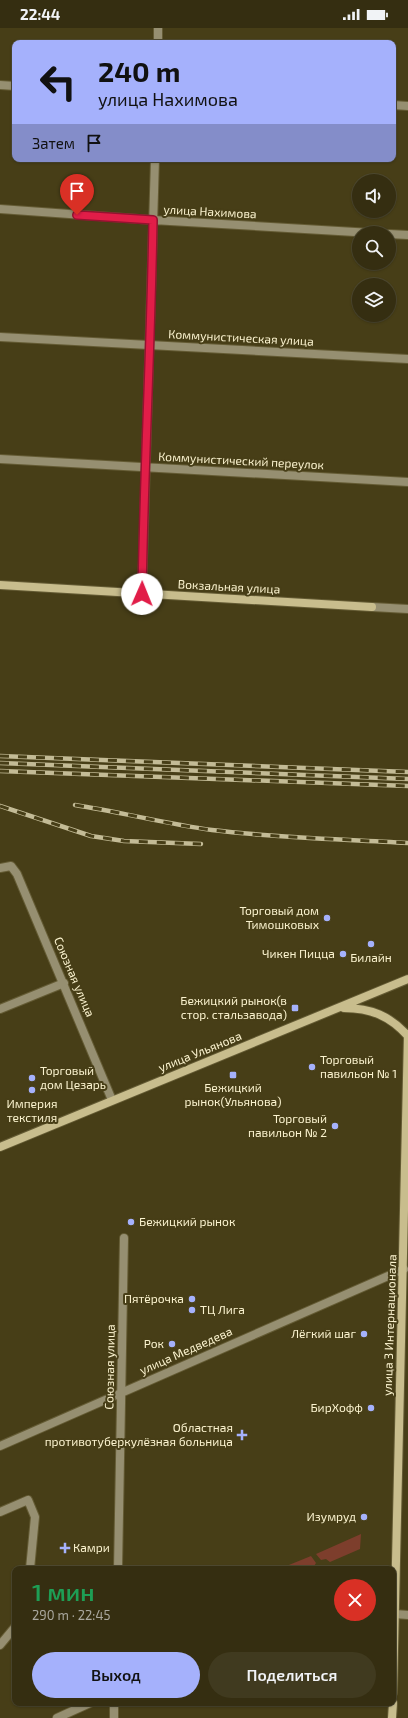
<!DOCTYPE html>
<html lang="ru">
<meta charset="utf-8">
<style>
:root{--surface:#352e11;--page:#403a1f;--text:#f1f3f6;--muted:#aaa89f;--line:#4f4a31;--accent:#a5b1fc}
body{margin:0;font-family:"Exo 2",sans-serif;background:var(--page);color:var(--text);height:100vh;display:flex;flex-direction:column;font-size:15px;white-space:nowrap}
*{box-sizing:border-box;margin:0}
p{font-size:13px;color:var(--muted)}
.icon{flex:none;width:22px;height:22px;fill:none;stroke:currentColor;stroke-width:2;stroke-linecap:round;stroke-linejoin:round}
.map{position:relative;flex:1;overflow:hidden}
.sheet{position:absolute;left:12px;top:1538px;width:384px;height:140px;display:flex;flex-direction:column;background:var(--surface);border-radius:8px;box-shadow:0 1px 3px #0004,0 0 0 1px var(--line)}
.sheet>*{flex:none}
.banner{position:absolute;left:12px;top:12px;width:384px;height:122px;border-radius:8px;box-shadow:0 1px 3px #0004,0 0 0 1px var(--line);background:#a5b1fc;color:#111;overflow:hidden}
.controls{position:absolute;left:352px;top:146px;display:grid;gap:8px}
.controls a{display:grid;place-items:center;width:44px;height:44px;border-radius:50%;background:var(--surface);box-shadow:0 1px 3px #0004,0 0 0 1px var(--line);font-size:20px}
.pin{position:absolute;display:grid;place-items:center;width:34px;height:34px;color:#fff;margin:-41px -17px;border-radius:50% 50% 50% 0;rotate:-45deg;box-shadow:0 0 4px #0007}
.pin .icon{rotate:45deg}
.me{position:absolute;width:44px;margin:-22px;rotate:1deg;stroke-linejoin:round;filter:drop-shadow(0 0 3px #0008)}
.turn{display:flex;align-items:center;gap:14px;height:84px;padding:0 20px;font-size:18px}
.turn .icon{width:52px;height:52px;stroke-width:2.5}
.turn b{display:block;font-size:28px;line-height:34px}
.then{display:flex;align-items:center;height:38px;padding:0 20px;background:#0003;gap:8px;font-size:15px}
.round{display:grid;place-items:center;flex:none;width:42px;height:42px;border-radius:21px;background:var(--page)}
.overview{display:flex;align-items:center;justify-content:space-between;height:68px;padding:0 20px}
h1{font-size:24px;font-weight:600;line-height:30px;color:#1e9e55}
.cta{display:flex;gap:8px;margin-top:auto;padding:8px 20px}
.cta a{flex:1;height:46px;border-radius:24px;background:var(--accent);color:#111;font-size:16px;font-weight:600;line-height:46px;text-align:center}
.cta a+a{background:var(--page);color:var(--text)}
.status{display:flex;justify-content:space-between;align-items:center;height:28px;padding:0 20px;background:var(--surface);direction:ltr}
.status svg{height:11px;fill:currentColor}
.map>svg:first-child{display:block}
.green{fill:#7d3e2c}
.lines{fill:none;stroke-linecap:round;stroke-linejoin:round}
.minor-casing{stroke:#645b34;stroke-width:10}
.tertiary-casing{stroke:#645b34;stroke-width:10}
.secondary-casing{stroke:#645b34;stroke-width:10}
.minor{stroke:#968f71;stroke-width:8}
.tertiary{stroke:#968f71;stroke-width:8}
.secondary{stroke:#c8bd8d;stroke-width:8}
.rail-casing{stroke:#c3bb96;stroke-width:4.5}
.rail{stroke:#473e17;stroke-width:3;stroke-dasharray:9;stroke-linecap:butt}
.route-casing{stroke:#92132f;stroke-width:10}
.route{stroke:#e11d48;stroke-width:7}
.poi-dot{fill:#a5b1fc;stroke:#473e17;stroke-width:1.5}
.labels{text-anchor:middle;stroke-width:4;stroke-linejoin:round;paint-order:stroke}
.street-label{font-size:12px;fill:#fbf3cf;stroke:#473e17}
.poi-label{font-size:12px;fill:#fbf3cf;stroke:#473e17;text-anchor:end}
</style>
<div class="status"><b>22:44</b><svg viewBox="0 0 49 12"><path d="M0 12V9h3v3zM5 12V6h3v6zM10 12V3h3v9zM15 12V0h3v12zM26 1h20v11H26zM47 4h2v5h-2z"/></svg></div>
<div class="map">
<svg width="408" height="1690" viewBox="0 0 408 1690">
<rect width="100%" height="100%" fill="#473e17"/>
<path class="green" d="M361,1506L360,1521L330,1534L326,1531L321,1532L316,1526Z
M311,1528L316,1535L314,1538L315,1541H284V1539Z"/>
<g class="lines">
<g class="minor-casing">
<path id="minor" d="M158,15V0
M0,57L15,58
M393,77L408,78
M0,181L153,192L372,205
M389,206L408,207
M0,431L408,454
M142,566L155,131
M0,840L11,838L17,846L112,1072
M0,981L64,955
M0,1418L404,1241
M0,1484L28,1472L35,1489L30,1541
M118,1541L124,1210
M0,1617L15,1599
M57,1690L90,1675
M114,1690V1675"/>
</g>
<g class="tertiary-casing">
<path id="tertiary" d="M0,309L408,331
M372,579L408,581
M395,1586L408,1587"/>
</g>
<g class="secondary-casing">
<path id="secondary" d="M0,557L372,579
M344,980C371,980 390,988 408,1008
M0,1119L408,951
M393,1665L408,1006
M392,1690L393,1675"/>
</g>
<use href="#minor" class="minor"/>
<use href="#tertiary" class="tertiary"/>
<use href="#secondary" class="secondary"/>
<g class="rail-casing">
<path id="rail" d="M0,728L408,744
M0,735L408,751
M0,743L408,758
M75,777C121,784 166,796 212,802C277,810 343,811 408,815
M0,778L91,808L124,813L201,816"/>
</g>
<use href="#rail" class="rail"/>
</g>
<g class="lines">
<g class="route-casing">
<path id="route" d="M77,187L153,192C151,317 144,441 142,566"/>
</g>
<use href="#route" class="route"/>
</g>
<g class="poi-dot">
<circle cx="327" cy="890" r="4"/>
<circle cx="371" cy="916" r="4"/>
<circle cx="343" cy="926" r="4"/>
<rect x="291" y="976" width="8" height="8" rx="2"/>
<circle cx="312" cy="1039" r="4"/>
<rect x="229" y="1043" width="8" height="8" rx="2"/>
<circle cx="32" cy="1050" r="4"/>
<circle cx="32" cy="1062" r="4"/>
<circle cx="335" cy="1098" r="4"/>
<circle cx="131" cy="1194" r="4"/>
<circle cx="192" cy="1271" r="4"/>
<circle cx="192" cy="1282" r="4"/>
<circle cx="364" cy="1306" r="4"/>
<circle cx="172" cy="1316" r="4"/>
<circle cx="371" cy="1380" r="4"/>
<path d="M240 1401h4v4h4v4h-4v4h-4v-4h-4v-4h4z"/>
<circle cx="364" cy="1489" r="4"/>
<path d="M63 1514h4v4h4v4h-4v4h-4v-4h-4v-4h4z"/>
</g>
<g class="labels">
<g class="street-label">
<text transform="translate(210 184) rotate(3)" y="4">улица Нахимова</text>
<text transform="translate(241 310) rotate(3)" y="4">Коммунистическая улица</text>
<text transform="translate(241 433) rotate(3)" y="4">Коммунистический переулок</text>
<text transform="translate(229 559) rotate(3)" y="4">Вокзальная улица</text>
<text transform="translate(74 949) rotate(67)" y="4">Союзная улица</text>
<text transform="translate(200 1024) rotate(-22)" y="4">улица Ульянова</text>
<text transform="translate(390 1297) rotate(-88)" y="4">улица 3 Интернационала</text>
<text transform="translate(186 1323) rotate(-24)" y="4">улица Медведева</text>
<text transform="translate(110 1339) rotate(-89)" y="4">Союзная улица</text>
</g>
<g class="poi-label">
<text x="319" y="887">Торговый дом<tspan x="319" dy="14">Тимошковых</tspan></text>
<text x="335" y="930">Чикен Пицца</text>
<text x="371" y="934" text-anchor="middle">Билайн</text>
<text x="287" y="977">Бежицкий рынок(в<tspan x="287" dy="14">стор. стальзавода)</tspan></text>
<text x="320" y="1036" text-anchor="start">Торговый<tspan x="320" dy="14">павильон № 1</tspan></text>
<text x="40" y="1047" text-anchor="start">Торговый<tspan x="40" dy="14">дом Цезарь</tspan></text>
<text x="233" y="1064" text-anchor="middle">Бежицкий<tspan x="233" dy="14">рынок(Ульянова)</tspan></text>
<text x="32" y="1080" text-anchor="middle">Империя<tspan x="32" dy="14">текстиля</tspan></text>
<text x="327" y="1095">Торговый<tspan x="327" dy="14">павильон № 2</tspan></text>
<text x="139" y="1198" text-anchor="start">Бежицкий рынок</text>
<text x="184" y="1275">Пятёрочка</text>
<text x="200" y="1286" text-anchor="start">ТЦ Лига</text>
<text x="356" y="1310">Лёгкий шаг</text>
<text x="164" y="1320">Рок</text>
<text x="363" y="1384">БирХофф</text>
<text x="233" y="1404">Областная<tspan x="233" dy="14">противотуберкулёзная больница</tspan></text>
<text x="356" y="1493">Изумруд</text>
<text x="73" y="1524" text-anchor="start">Камри</text>
</g>
</g>
</svg>
<div class="controls">
<a><svg class="icon" aria-label="sound" viewBox="0 0 24 24"><path d="M4 9h4l5-4v14l-5-4H4zM17 9q2 3 0 6"/></svg></a>
<a><svg class="icon" aria-label="search" viewBox="0 0 24 24"><circle cx="10" cy="10" r="6"/><path d="M15 15l6 6"/></svg></a>
<a><svg class="icon" aria-label="layers" viewBox="0 0 24 24"><path d="M12 4l9 5-9 5-9-5zM3 14l9 5 9-5"/></svg></a>
</div>
<div class="pin" style="left:77px;top:187px;background:#d93025"><svg class="icon" aria-label="arrive" viewBox="0 0 24 24"><path d="M6 21V4h12l-3 4 3 4H6"/></svg></div>
<svg class="me" style="left:142px;top:566px" viewBox="-20 -20 40 40"><circle r="19" fill="#fff"/><path d="M0-13L10 11 0 6-10 11z" fill="#e11d48"/></svg>
<div class="banner">
<div class="turn"><svg class="icon" aria-label="left" viewBox="0 0 24 24"><path d="M17 20v-9H6M10 6l-5 5 5 5"/></svg><div><b>240 m</b>улица Нахимова</div></div>
<div class="then">Затем<svg class="icon" aria-label="arrive" viewBox="0 0 24 24"><path d="M6 21V4h12l-3 4 3 4H6"/></svg></div>
</div>
<section class="sheet">
<div class="overview"><div><h1>1 мин</h1><p>290 m · 22:45</p></div><a class="round" style="background:#d93025;color:#fff"><svg class="icon" aria-label="close" viewBox="0 0 24 24"><path d="M6 6l12 12M18 6L6 18"/></svg></a></div>
<div class="cta"><a>Выход</a><a>Поделиться</a></div>
</section>
</div>
